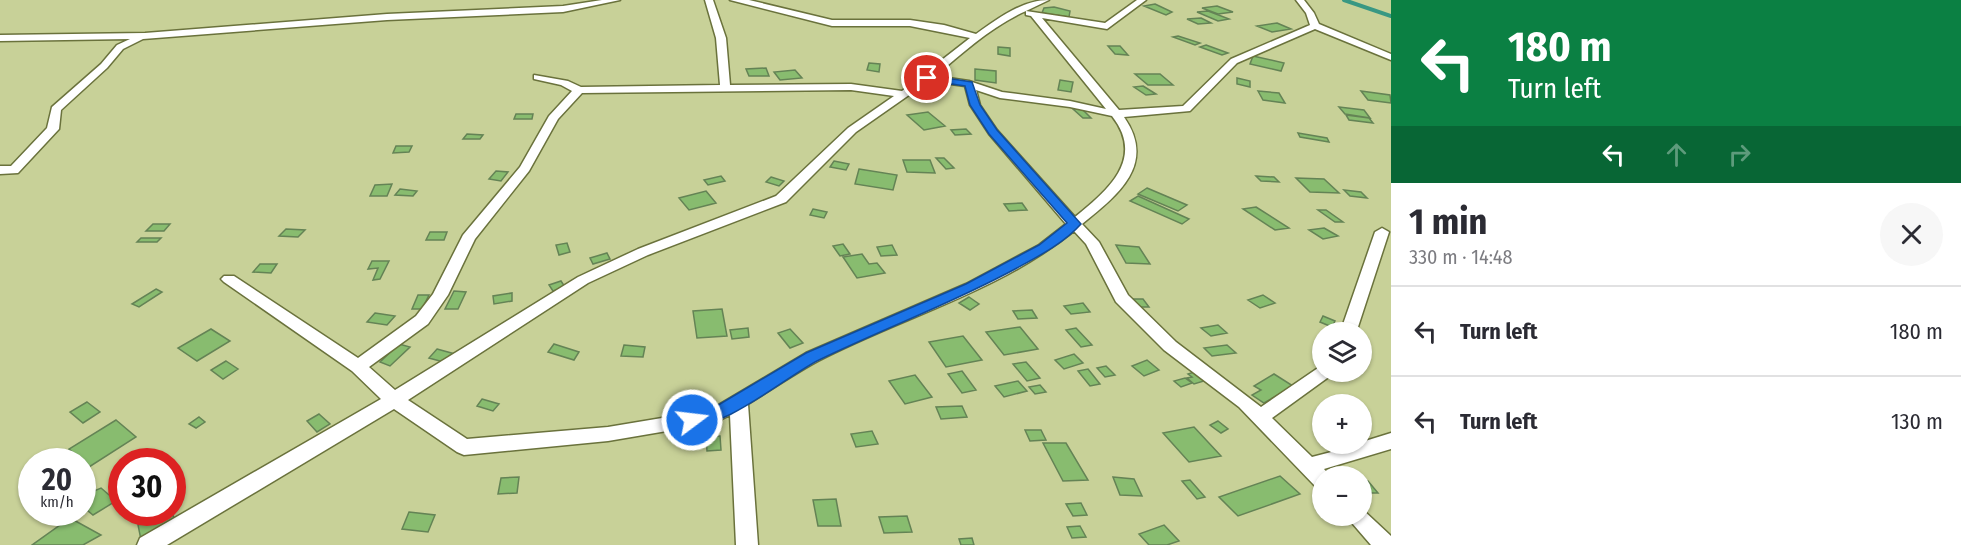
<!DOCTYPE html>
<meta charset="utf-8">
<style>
:root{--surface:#fff;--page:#f7f7f7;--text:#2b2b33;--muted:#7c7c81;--line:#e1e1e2}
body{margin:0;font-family:"Fira Sans Condensed",sans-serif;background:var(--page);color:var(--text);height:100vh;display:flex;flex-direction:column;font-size:22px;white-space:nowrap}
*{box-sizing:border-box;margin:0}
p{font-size:20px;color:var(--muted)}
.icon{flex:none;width:33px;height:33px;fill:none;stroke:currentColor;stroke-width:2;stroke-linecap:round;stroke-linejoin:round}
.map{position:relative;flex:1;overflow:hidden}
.side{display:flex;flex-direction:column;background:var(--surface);width:570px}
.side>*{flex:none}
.top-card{background:#0b8043;color:#fff;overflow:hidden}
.controls{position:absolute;left:1312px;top:322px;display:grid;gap:12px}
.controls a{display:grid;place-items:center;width:60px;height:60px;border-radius:50%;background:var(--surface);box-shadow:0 2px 4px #0004;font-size:30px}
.speed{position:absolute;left:18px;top:448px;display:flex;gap:12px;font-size:30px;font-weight:700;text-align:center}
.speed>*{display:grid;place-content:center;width:78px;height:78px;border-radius:50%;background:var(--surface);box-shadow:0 2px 4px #0004;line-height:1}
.speed small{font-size:15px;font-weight:400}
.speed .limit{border:9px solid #d22;background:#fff;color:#111}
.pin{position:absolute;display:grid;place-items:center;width:51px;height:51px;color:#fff;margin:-26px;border:3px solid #fff;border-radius:50%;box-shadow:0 2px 6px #0007}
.me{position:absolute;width:66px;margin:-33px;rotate:75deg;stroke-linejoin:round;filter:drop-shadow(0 0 4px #0008)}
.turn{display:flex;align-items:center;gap:21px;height:126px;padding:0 18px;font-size:27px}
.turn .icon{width:78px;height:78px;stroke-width:2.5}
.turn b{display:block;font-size:42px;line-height:51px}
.lanes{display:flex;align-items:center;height:57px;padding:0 18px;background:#0003;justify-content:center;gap:30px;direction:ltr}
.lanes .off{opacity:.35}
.round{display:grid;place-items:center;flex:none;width:63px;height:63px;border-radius:32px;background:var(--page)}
.headline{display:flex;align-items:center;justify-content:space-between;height:102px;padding:0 18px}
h1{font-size:36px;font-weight:700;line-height:45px}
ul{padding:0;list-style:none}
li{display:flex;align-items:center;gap:18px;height:90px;padding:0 18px;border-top:2px solid var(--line)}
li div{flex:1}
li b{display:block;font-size:22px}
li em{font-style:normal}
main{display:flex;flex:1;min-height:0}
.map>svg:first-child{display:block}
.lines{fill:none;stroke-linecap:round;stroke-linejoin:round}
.stream{stroke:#399883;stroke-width:4}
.building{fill:#88bc6f;stroke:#648355;stroke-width:1.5}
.street-casing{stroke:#6a723c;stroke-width:3}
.street{fill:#fff;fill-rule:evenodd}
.route{fill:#1a73e8;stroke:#114b97;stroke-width:1.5}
</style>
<main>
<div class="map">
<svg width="1391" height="545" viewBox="0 0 1391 545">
<rect width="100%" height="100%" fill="#c8d198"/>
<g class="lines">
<path class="stream" d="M1344,0L1391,16"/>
</g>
<path class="building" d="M1155,4L1172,12L1166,15L1144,6Z
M1217,6L1233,12L1218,14L1202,8Z
M1054,7L1070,11L1069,17L1042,13L1044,8Z
M1208,11L1229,19L1218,21L1197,12Z
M1201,18L1211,23L1198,24L1187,19Z
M1277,23L1291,29L1272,32L1257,26Z
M1178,36L1200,43L1195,45L1173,37Z
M1206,45L1228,53L1222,55L1200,47Z
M1108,46H1120L1128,55L1115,54Z
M998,47L1010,48V56L998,54Z
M1253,56L1284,63L1281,71L1250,64Z
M869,63L880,64L879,72L867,70Z
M766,68L769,76H749L746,69Z
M975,69L996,71V83L975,80Z
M795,70L802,78L780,80L774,72Z
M1135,74H1160L1173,85H1148Z
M1237,78L1250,81V87L1237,84Z
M1060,80L1073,82L1071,92L1058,90Z
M1143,86L1156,94L1146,95L1134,87Z
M1258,91L1279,93L1285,103L1263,100Z
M1361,91L1390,95L1391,103L1368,100Z
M1339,107L1364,110L1370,118L1345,114Z
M1081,108L1091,118H1083L1073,109Z
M928,112L945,126L924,130L907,115Z
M516,114H533L532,119H514Z
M1346,115L1369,118L1373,123L1349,120Z
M966,129L971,134L955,135L951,130Z
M1298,133L1327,138L1329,142L1300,137Z
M467,134L483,135L480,139H463Z
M396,146H412L409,152L393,153Z
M936,158H944L954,168L946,169Z
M903,160H930L935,173L907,172Z
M834,161L849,164L846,170L830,167Z
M859,169L897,175L893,190L855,184Z
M496,171L508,172L501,181L489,179Z
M721,176L725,181L708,185L704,180Z
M1256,176L1274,177L1279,182L1261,181Z
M771,177L784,181L779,186L766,182Z
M1296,178L1324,179L1339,193L1310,192Z
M392,184L387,196H370L375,185Z
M1147,188L1187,205L1178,211L1138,194Z
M400,189L417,191L413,196L395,195Z
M1344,190L1361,192L1367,198L1350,196Z
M706,191L716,203L689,210L679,198Z
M1138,196L1189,219L1182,224L1130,201Z
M1022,203L1027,210L1009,211L1004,204Z
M1256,207L1289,228L1275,230L1243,209Z
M813,209L827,212L824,218L810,215Z
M1318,210H1326L1343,222H1335Z
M153,224H170L164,231H146Z
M1324,228L1338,236L1323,239L1309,230Z
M286,229L305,230L298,237L279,236Z
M430,232H447L444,240H426Z
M141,238H161L157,242H137Z
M567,243L570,252L559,255L556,245Z
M843,244L850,254L840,256L833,246Z
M892,245L897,255L881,256L877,247Z
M1116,245L1139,247L1150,264L1126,263Z
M607,253L610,259L593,264L590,258Z
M862,254L869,264L877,263L885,273L857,278L843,257Z
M372,261H389L380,279L373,280L378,268L368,269Z
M260,264H277L271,273L253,272Z
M561,281L565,287L553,291L549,285Z
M156,289L162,292L139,307L132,304Z
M454,291L466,292L458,309H445Z
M512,293V301L494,304L493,296Z
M418,295H429L422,309H412Z
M1263,295L1275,303L1260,308L1248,300Z
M969,297L979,304L970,310L959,303Z
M1131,299H1143L1149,307H1138Z
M1083,303L1090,312L1071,314L1064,306Z
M722,309L727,336L697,338L693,311Z
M1032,310L1037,318L1018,319L1013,311Z
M375,313L395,316L387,325L367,322Z
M1323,316L1335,321L1332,327L1320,322Z
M1218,325L1227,333L1211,336L1201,328Z
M1020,327L1038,349L1004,355L986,332Z
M748,328L749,337L732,339L730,330Z
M1076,328L1092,345L1081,347L1066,330Z
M211,329L230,341L197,361L178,348Z
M790,329L803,343L790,348L778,333Z
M963,336L982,360L946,367L929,342Z
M399,344L410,347L390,366L380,362Z
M554,344L579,352L574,360L548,352Z
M624,345L645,347L643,357L621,356Z
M1227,345L1236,353L1212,356L1204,348Z
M437,349L455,354L447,363L429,358Z
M1074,354L1083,363L1064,369L1055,360Z
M1147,360L1159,370L1144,376L1132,366Z
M226,361L238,369L223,379L211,370Z
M1026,362L1040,378L1027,381L1013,364Z
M1106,366L1115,375L1105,377L1097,368Z
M1088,369L1100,384L1090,386L1078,371Z
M962,371L976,390L962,393L948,374Z
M1194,372L1204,381L1194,384L1187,378L1192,377L1188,374Z
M1274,374L1293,386L1264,403L1252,395L1261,390L1254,386Z
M915,375L932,397L905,404L889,381Z
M1185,378L1192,383L1181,387L1174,381Z
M1018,381L1027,391L1004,397L995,386Z
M1040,385L1046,392L1035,394L1029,387Z
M482,399L499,404L493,411L477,406Z
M87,402L100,412L83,423L70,412Z
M962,406L967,417L941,419L936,407Z
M319,414L330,424L317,432L307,421Z
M199,417L205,422L196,428L189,424Z
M116,420L136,437L89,467L69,449Z
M1218,421L1228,429L1221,433L1210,425Z
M1194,427L1221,456L1189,462L1163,433Z
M1025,430H1041L1046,440L1030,441Z
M872,431L878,444L856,447L851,434Z
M720,436L721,450L707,451L706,437Z
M1043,443H1066L1088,480L1063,481Z
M1280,476L1300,494L1238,516L1219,497Z
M519,477L517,493L498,494L501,478Z
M1113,477L1134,479L1142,496L1120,495Z
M1190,480L1205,497L1197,499L1182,481Z
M1362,481H1368L1378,493H1362Z
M101,488L116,501L93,515L82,506V496Z
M836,499L841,526H818L813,500Z
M1081,503L1087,515L1073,516L1066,504Z
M409,512L435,515L428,532L402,529Z
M160,513H172L176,523L141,540L138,525Z
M907,516L912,532L884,533L879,517Z
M70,518L101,535L83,545H32Z
M1164,525L1179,541L1167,545H1149L1139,534Z
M1080,526L1086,537L1072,538L1067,527Z
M972,538L974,545H961L959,539Z"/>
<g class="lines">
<g class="street-casing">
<path id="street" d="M602,0H620L563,12L387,20L143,39L123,49L107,68L61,110L59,129L18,173L0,174V166H11L47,128L52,107L101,64L117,45L130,39L0,41V35L145,33L387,14L563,6Z
M705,0H713L726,38L730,85L851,84L902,91L970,38L910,26H832L730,0H749L832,20H910L944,25L976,34C997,19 1022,0 1049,0L1026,11L1105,23L1137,0H1146L1107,29L1042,18L1119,110L1183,106L1231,59L1310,25L1306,13L1296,0H1304L1314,13L1319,24L1391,54V60L1315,29L1237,63L1190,111L1124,117C1157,164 1118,195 1082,224L1099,242L1128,295L1176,342L1261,407L1318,368L1323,366V372H1333L1330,376L1272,418L1312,457L1362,444V442L1391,433V449L1324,469L1331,477H1323V489L1316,487L1239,407L1164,350L1116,302L1086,244L1074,231C998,292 903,317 818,361C794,374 771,390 748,404L758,545H736L730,415L714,423L608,441L464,455L457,452L394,409L167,545H137L140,538L381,399L352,371L224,282L221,279L224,276H234L358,358L416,316L433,294L463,235L520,167L549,116L572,91L561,85L534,79V75L568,81L581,87L720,85L716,38ZM1026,11V15L1031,16L1106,109L1070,101L1002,92L969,81L935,76C964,52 992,26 1026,11ZM929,81L965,86L970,105L989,134L1066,224L1039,245L966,284L806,353L710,410L608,427L467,439L408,400L588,283L648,255L786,202L856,132ZM851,90L894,96L848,128L776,196L638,249L578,277L395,390L369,367L428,324L448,295L475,239L529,171L558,119L582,93ZM976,90L1000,98L1070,107L1112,116C1146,159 1107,191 1075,217L997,130L980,105Z
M1382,228L1389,232L1356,333H1340L1375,232Z
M1362,509L1391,536V545H1371L1346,516H1362Z"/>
</g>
<use href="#street" class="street"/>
</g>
<path class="route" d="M927,75L972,82L980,105L997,130L1081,224C1064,243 1039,256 1017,268C953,303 885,328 819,360C788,375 718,435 686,424L684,420L686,415L710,410L806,353L966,284L1039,245L1067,223L989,134L970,105L965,86L924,80V76Z"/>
</svg>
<div class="controls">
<a><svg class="icon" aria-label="layers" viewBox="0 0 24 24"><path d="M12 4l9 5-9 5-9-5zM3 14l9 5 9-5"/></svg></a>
<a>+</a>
<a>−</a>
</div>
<div class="speed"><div>20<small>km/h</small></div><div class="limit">30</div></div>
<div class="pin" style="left:927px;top:78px;background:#d93025"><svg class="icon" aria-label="arrive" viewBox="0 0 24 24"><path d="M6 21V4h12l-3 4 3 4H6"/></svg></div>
<svg class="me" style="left:692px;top:420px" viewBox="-20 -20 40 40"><circle r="17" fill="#1a73e8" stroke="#fff" stroke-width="3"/><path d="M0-11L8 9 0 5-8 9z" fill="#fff"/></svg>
</div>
<section class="side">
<div class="top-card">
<div class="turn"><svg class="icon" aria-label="left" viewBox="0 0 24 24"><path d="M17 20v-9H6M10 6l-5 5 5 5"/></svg><div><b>180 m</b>Turn left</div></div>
<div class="lanes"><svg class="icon" aria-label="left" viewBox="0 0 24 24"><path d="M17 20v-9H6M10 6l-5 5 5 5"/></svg><svg class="icon off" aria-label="ahead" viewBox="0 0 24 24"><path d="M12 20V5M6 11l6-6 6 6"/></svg><svg class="icon off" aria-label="right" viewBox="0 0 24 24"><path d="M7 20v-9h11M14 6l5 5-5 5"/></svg></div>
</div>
<div class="headline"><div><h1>1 min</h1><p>330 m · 14:48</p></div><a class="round"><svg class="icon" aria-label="close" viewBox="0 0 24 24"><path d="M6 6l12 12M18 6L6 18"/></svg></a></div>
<ul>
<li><svg class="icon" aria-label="left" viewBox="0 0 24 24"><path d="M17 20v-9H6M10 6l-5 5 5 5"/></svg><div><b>Turn left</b></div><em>180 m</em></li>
<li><svg class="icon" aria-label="left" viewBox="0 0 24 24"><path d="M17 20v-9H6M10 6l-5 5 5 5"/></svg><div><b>Turn left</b></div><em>130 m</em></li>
</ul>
</section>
</main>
